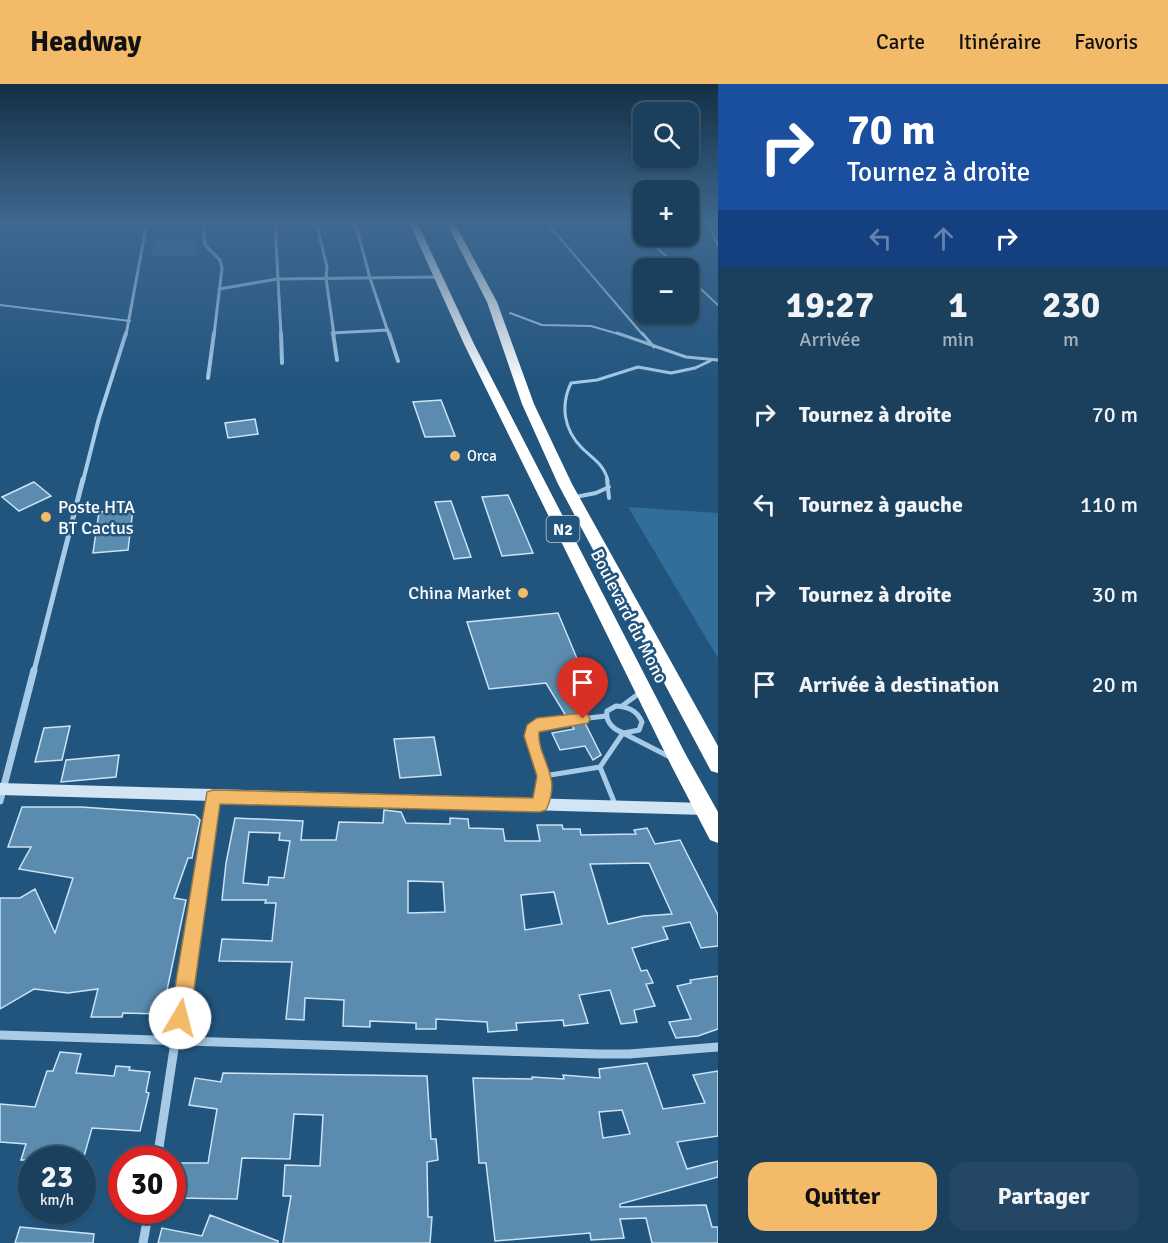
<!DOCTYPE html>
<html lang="fr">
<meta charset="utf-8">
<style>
:root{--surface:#1a405e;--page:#234764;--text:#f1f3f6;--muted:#9fafbc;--line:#385973;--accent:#f2ba69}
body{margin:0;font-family:Signika,sans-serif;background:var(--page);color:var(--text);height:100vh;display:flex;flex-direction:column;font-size:22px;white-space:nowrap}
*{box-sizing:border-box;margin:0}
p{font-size:20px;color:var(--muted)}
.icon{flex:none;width:33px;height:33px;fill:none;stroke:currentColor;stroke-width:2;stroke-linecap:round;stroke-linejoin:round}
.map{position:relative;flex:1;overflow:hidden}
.details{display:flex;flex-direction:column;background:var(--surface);width:450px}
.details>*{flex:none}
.guide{background:#1a4fa0;color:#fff;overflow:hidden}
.tools{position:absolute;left:633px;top:18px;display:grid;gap:12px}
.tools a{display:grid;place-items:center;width:66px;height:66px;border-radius:12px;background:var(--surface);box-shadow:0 2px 4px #0004,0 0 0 2px var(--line);font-size:30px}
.speed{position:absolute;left:18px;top:1062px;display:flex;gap:12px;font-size:30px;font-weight:700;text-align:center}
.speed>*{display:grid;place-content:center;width:78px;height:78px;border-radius:50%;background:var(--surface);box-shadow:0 2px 4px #0004,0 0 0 2px var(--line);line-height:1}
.speed small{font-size:15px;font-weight:400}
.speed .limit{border:9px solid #d22;background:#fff;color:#111}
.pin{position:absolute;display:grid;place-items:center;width:51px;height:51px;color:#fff;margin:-62px -26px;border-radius:50% 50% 50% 0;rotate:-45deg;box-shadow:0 0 6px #0007}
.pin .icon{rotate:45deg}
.me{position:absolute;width:66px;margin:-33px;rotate:8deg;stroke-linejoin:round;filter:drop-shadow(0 0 4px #0008)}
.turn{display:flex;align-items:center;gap:21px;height:126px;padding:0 30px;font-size:27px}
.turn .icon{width:78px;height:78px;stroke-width:2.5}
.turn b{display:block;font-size:42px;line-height:51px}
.lanes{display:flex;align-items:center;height:57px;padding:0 30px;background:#0003;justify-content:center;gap:30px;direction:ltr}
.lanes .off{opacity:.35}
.eta{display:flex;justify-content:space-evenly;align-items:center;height:102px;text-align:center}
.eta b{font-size:36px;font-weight:700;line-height:42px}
.action{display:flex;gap:12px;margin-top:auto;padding:12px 30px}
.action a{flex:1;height:69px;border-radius:18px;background:var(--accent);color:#111;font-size:24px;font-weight:700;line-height:69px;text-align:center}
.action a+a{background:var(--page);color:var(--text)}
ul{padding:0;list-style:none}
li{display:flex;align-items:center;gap:18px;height:90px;padding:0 30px}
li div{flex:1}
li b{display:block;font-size:22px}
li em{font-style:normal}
header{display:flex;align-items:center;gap:36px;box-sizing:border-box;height:84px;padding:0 30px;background:var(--accent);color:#111}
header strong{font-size:28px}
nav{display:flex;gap:33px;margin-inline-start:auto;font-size:21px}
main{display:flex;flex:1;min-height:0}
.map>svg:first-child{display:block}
.green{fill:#326e9a}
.building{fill:#5b8baf;stroke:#cae3f5;stroke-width:1.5;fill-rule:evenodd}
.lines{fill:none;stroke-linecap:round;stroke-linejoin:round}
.lane-far3{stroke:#a7cbe6;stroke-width:2}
.lane-far2{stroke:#a7cbe6;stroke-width:3}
.lane-far1{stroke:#a7cbe6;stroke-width:4}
.lane{stroke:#a7cbe6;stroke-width:5}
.street-far4{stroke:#a7cbe6;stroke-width:3}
.street-far3{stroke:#a7cbe6;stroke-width:4}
.street-far2{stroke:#a7cbe6;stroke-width:5}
.street-far1{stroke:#a7cbe6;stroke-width:7}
.street{stroke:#a7cbe6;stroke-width:9}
.secondary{fill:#d1e5f5;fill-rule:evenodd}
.highway{fill:#fff;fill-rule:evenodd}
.route{fill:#f2ba69;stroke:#9d7944;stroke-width:1.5}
.poi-dot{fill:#f2ba69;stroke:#22557e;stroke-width:2}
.labels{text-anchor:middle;stroke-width:5;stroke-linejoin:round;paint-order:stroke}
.far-poi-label{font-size:15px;fill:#fff;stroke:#22557e;text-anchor:start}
.shield{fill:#22557e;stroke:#bdccd8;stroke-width:1.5}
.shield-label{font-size:16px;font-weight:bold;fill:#fff}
.poi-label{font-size:18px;fill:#fff;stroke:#22557e;text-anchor:start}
.street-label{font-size:18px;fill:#fff;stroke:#22557e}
</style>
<header>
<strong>Headway</strong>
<nav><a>Carte</a><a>Itinéraire</a><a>Favoris</a></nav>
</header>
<main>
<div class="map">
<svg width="718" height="1159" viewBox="0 0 718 1159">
<rect width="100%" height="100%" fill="#22557e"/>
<path class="green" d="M199,153L195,172L152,171L155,156Z
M628,423L718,429V574Z"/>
<path class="building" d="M441,316L455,352L425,353L413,318Z
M255,335L258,350L228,354L225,339Z
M34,398L51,412L19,427L2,413Z
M508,411L513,422L533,469L502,472L482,413Z
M451,417L471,473L454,475L435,418Z
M133,425L128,466L93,469L99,428Z
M558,529L586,596L569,598L585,624L579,625L581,630L566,632L546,599L489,605L467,538Z
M585,639L601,671L593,676L585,662L560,666L552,649L574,645L572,641Z
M70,642L62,676L35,678L44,644Z
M434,653L441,691L400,694L394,655Z
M119,671L116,693L61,698L66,676Z
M22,723H81L154,728L195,731L200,736L192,774H188L174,814L186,816L162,930L123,929L122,933H91L98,905L68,909L34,905L0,925V814H20L35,805L55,849L73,794L19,785L31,763H8Z
M384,726L401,728L406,739L450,740V734L468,735L469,744L503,745L505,757H540L537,741H562L563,745H580L581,751L636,750L634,746L647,744L655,760L680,756L718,831V862L701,864L690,838L663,843L668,855L632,864L641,887L647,886L653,899L646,900L655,922L634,926L637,938L621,940L610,906L579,911L588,939L564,942L563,936L516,939L517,946L488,948L487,938L436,935V945H416V939L370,937V943L343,942L344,916L305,914L304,936L286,935L292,878L219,877L222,855L272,857L276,819H265L266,816H222L226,779L235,734L303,737L301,756H336L339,738L383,739ZM249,748L280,749L279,756L290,757L284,794L269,793L268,801L243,799ZM649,779L672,830L643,832L608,840L590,780ZM408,797L443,798L445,828L408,829ZM554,808L562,840L525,846L521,811Z
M718,892V945L698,952L676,954L669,938L691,935L677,902L691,899L690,896Z
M60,968L81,970L76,989L114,992L116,982L130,983L129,986L150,988L146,1008L149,1009L140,1047L92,1044L83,1076H21L26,1060L0,1058V1020L35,1023L47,987H53Z
M647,979L663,1025L705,1019L693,991L718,987V1052L677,1058L687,1085L718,1077V1093L620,1120V1123L706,1121L712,1143H718V1159H652L646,1134L620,1135L624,1154L591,1156L590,1149L495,1157L486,1079H479L473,994L532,995V993L564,995L563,991L600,994L599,985ZM622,1026L630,1050L603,1054L599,1028Z
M223,989L427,992L431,1055H436L438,1076L427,1078L428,1133H432L430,1159H283L291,1112H283L285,1081L320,1082L323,1031L294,1030L290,1075L242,1074L237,1115L175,1114L180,1079H208L217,1025L189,1021L195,994L221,998Z
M210,1131L278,1157V1159H158L162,1144L202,1152Z
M20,1143L94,1150L93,1159H15Z"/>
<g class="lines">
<path class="lane-far3" d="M546,138L643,251
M629,138L679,184
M707,138L718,162
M688,193L718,221
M0,221L130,237
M510,229L542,241L591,242L622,251"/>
<path class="lane-far2" d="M617,249L686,273L718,276
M642,249L654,263
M608,397C604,380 593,375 582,364C564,346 560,322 571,299L597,296L638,283L671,289L695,284L710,277"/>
<path class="lane-far1" d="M607,395L609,414
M575,413L596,409L609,403"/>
<path class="lane" d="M616,622C628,623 637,626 642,638L639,646L624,649C614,646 605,638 607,627Z
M622,622L641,608
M600,683L615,720
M544,692L600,683L623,649L670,673
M541,719C542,710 545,699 543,690C540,674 524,653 537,640L606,632"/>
<path class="street-far4" d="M203,138L205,161L220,176L222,184L214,251
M275,138L281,251
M316,138L327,183L326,194L334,251
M355,138L370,194L389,251
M276,139H356
M219,205L277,195L439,193
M332,249L388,246
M126,251L147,138"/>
<path class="street-far3" d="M281,249L282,279
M333,249L337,276
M389,249L398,277
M208,294L214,249
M83,397L99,334L126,249"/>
<path class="street-far2" d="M34,587L83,395"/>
<path class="street-far1" d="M0,717L34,586
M194,836L213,713"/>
<path class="street" d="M0,951L598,970H629L718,963
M157,1076L194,834
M143,1159L149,1126"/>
<path class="secondary" d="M0,699L705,719L710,721L712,725L710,729L705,731L0,711Z"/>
<path class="highway" d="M409,138H417L474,260L686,671L718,728V759L710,756L672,683L464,260Z
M446,138H454L497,218L534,320L572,400L718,662V689L711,687L558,400L522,320L487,218Z"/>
</g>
<linearGradient id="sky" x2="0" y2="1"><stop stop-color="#132f45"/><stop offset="0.46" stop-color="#3e688f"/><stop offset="1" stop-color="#3e688f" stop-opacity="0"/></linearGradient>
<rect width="718" height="300" fill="url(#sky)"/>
<path class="route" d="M583,629L588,631L590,635L588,639L539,648C537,675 563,691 546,726L540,728L220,720L190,934L187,941L180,944L173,941L170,934L207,708L213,706L533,714L537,692L524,652L527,641L537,634Z"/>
<g class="poi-dot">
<circle cx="455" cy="372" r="6"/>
<circle cx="46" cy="433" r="6"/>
<circle cx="523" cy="509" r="6"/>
</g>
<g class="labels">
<g class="far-poi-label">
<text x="467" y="377">Orca</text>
</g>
<rect class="shield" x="546.5" y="432" width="33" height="26" rx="4.5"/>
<g class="shield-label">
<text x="563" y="451">N2</text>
</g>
<g class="poi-label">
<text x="58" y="429">Poste HTA<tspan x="58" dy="21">BT Cactus</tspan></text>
<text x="511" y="515" text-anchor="end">China Market</text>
</g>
<g class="street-label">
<text transform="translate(629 532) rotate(63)" y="6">Boulevard du Mono</text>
</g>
</g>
</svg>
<div class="tools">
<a><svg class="icon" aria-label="search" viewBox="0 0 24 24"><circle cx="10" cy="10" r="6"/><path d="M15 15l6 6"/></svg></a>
<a>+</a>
<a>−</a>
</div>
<div class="speed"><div>23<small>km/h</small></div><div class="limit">30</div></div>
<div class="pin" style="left:583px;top:635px;background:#d93025"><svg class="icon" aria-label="arrive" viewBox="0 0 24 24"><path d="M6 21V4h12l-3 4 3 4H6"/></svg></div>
<svg class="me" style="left:180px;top:934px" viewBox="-20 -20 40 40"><circle r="19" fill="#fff"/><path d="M0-13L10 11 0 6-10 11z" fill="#f2ba69"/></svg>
</div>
<section class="details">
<div class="guide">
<div class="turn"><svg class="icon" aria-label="right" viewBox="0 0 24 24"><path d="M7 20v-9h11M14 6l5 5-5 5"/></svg><div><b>70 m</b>Tournez à droite</div></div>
<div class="lanes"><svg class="icon off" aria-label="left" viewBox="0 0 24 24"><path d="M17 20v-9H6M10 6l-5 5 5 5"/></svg><svg class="icon off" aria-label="ahead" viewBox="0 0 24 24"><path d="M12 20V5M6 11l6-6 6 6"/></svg><svg class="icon" aria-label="right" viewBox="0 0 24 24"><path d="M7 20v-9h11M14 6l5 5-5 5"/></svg></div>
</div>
<div class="eta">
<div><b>19:27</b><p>Arrivée</p></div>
<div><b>1</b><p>min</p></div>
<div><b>230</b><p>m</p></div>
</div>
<ul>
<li><svg class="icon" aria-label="right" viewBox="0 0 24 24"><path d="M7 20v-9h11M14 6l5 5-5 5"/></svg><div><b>Tournez à droite</b></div><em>70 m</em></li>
<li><svg class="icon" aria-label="left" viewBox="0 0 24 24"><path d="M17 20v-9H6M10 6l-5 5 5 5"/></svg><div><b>Tournez à gauche</b></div><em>110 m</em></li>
<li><svg class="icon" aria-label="right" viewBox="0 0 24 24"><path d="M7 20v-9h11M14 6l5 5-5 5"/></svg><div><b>Tournez à droite</b></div><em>30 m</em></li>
<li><svg class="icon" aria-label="arrive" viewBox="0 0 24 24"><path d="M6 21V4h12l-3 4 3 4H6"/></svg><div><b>Arrivée à destination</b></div><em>20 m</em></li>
</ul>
<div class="action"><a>Quitter</a><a>Partager</a></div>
</section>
</main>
